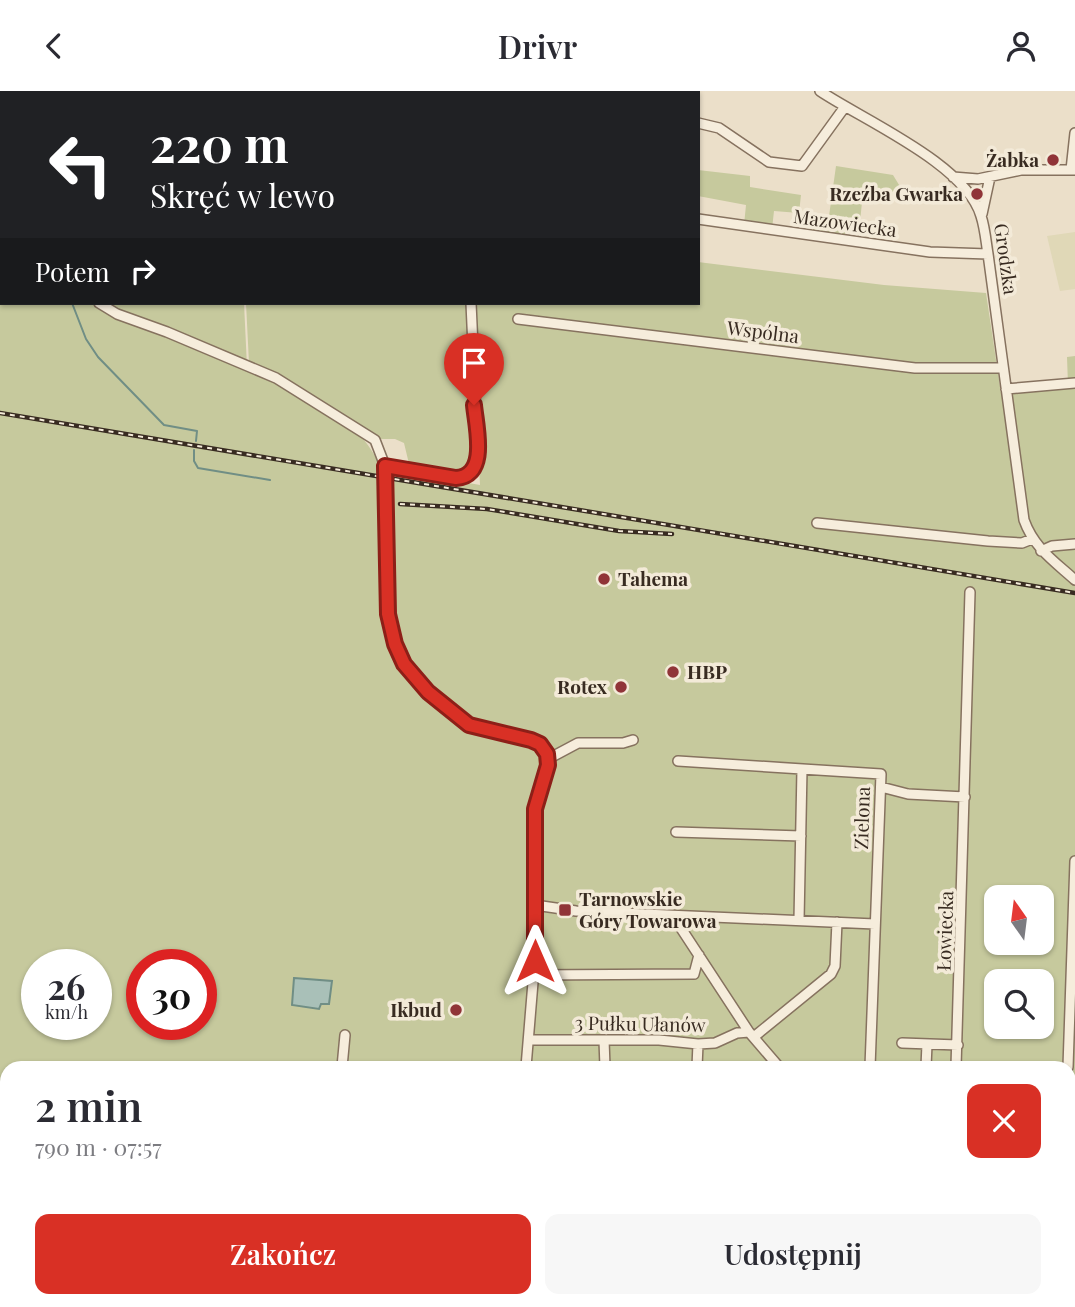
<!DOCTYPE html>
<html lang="pl">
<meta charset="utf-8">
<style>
:root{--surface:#fff;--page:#f7f7f7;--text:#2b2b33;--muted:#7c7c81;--accent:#d93025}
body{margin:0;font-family:"Playfair Display",serif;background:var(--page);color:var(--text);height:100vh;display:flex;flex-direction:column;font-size:26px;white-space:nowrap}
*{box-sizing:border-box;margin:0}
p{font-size:23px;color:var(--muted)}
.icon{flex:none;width:38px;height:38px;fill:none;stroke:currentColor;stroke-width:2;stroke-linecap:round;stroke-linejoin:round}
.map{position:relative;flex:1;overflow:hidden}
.drawer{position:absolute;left:0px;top:970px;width:1076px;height:247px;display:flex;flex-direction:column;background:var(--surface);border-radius:21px 21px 0 0;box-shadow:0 2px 5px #0004}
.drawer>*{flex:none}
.banner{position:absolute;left:0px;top:0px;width:700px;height:214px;box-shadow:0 2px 5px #0004;background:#202124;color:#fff;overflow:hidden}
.needle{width:46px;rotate:346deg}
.buttons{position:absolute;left:984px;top:794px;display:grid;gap:14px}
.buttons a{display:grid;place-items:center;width:70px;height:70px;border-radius:14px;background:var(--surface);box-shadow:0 2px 5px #0004;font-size:35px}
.speed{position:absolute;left:21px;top:858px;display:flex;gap:14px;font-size:35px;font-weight:700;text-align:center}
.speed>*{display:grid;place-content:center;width:91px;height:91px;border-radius:50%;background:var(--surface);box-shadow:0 2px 5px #0004;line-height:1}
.speed small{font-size:18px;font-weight:400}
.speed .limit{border:10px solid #d22;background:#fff;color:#111}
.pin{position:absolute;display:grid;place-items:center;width:60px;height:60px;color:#fff;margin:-72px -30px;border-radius:50% 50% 50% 0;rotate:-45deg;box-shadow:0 0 7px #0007}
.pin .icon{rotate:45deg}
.me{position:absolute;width:77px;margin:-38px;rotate:0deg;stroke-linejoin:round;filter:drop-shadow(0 0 5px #0008)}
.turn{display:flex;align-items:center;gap:24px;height:147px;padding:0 35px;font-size:32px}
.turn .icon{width:91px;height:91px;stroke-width:2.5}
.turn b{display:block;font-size:49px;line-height:60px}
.then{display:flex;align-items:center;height:66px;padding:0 35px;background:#0003;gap:14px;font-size:26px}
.round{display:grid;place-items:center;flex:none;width:74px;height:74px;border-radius:14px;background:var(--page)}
.overview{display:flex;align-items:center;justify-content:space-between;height:119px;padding:0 35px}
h1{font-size:42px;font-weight:600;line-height:52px}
.button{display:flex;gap:14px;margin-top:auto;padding:14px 35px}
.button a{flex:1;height:80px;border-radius:14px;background:var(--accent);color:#fff;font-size:28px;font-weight:600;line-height:80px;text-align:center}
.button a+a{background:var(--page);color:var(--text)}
header{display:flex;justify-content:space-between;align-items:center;height:91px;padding:0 35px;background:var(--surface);font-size:32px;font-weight:600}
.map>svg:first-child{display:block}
.farmland{fill:#e0d8b7}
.green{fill:#c6c99d;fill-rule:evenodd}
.water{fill:#a9c0b8;stroke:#708e85;stroke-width:2}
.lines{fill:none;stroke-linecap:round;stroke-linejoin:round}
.stream{stroke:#708e85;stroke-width:2}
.minor-casing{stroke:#86725f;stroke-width:12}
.highway-casing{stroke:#554132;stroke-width:16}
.minor{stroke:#f6eddc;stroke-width:9}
.highway{stroke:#d39c61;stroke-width:12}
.rail-casing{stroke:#382b21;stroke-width:4.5}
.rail{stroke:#f3ead8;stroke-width:2;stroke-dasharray:5;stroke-linecap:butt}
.route-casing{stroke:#8d1f18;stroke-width:18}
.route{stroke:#d93025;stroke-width:12}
.poi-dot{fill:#903438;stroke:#f3ead8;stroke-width:2.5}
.labels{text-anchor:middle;stroke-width:7;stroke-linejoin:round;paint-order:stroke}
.poi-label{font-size:19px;font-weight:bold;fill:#382b21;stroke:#f3ead8;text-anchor:end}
.street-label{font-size:19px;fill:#382b21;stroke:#f3ead8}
</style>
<header><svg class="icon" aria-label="back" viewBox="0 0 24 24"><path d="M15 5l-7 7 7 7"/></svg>Drivr<svg class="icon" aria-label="person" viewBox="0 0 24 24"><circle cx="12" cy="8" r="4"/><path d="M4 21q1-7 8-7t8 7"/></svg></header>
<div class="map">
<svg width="1075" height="1216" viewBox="0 0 1075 1216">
<rect width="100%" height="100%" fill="#ebdfc9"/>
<path class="farmland" d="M1075,141V198L1060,200L1047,145Z"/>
<path class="green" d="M0,20L2,212H244L247,276C295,300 363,325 382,380L395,379L480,394L471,212H698V171L884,194L986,202L1001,302L1068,294L1067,266L1075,265V1216H0ZM996,807H1041V852H996ZM37,873H96V933H37ZM142,873H201V933H142ZM996,891H1041V936H996ZM7,976H1069V1209H7Z
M836,75L893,84L907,107L863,101L860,131L846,129L845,146L811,144L813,124L829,125Z
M698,79L750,85V96L801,104L799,122L774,120L772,138L744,134L746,114L698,105Z
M246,212H467L475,357L470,378L459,384L410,377L404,352L395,348H380L249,272Z"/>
<path class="water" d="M294,887L332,890L329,913H321L319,918L292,914Z"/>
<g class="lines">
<path class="stream" d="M104,2L110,0
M0,24L2,25
M72,212L86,248L98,266L164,334L197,340L196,350
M194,359V370L198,377L270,389"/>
<g class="minor-casing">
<path id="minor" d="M820,0C863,29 966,73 981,125C985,137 986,151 988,163L1024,429C1034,457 1054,470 1075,489
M698,32L719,37L769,71L802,75L844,17
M1071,79L1075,42
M953,86L978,88L1021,79H1075
M982,123L990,86
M698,128L930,161L988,163
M0,158H2
M99,212L117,223L167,241L276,287L375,349L385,375L389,532L404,573L428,601L469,634L537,651L548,666L535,718L536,855L526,976
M518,228L915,277H1003
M1006,298L1075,292
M385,375L456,387C469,386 476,377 478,366L471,212
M817,432L988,450L1022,452L1032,448
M1041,460L1052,455L1075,453
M548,668L578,652H623L633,649
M678,670L881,683L870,976
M881,696L908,703L965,706
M676,741L801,745
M535,814L576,820L875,833
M673,825L749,941L779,976
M799,829L802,678
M534,884L694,883L699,864
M755,945L831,883L835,875L837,831
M529,949H659L698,953L715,952L737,942L749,941
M604,949L605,976
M902,952L958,954
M342,976L345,944
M697,976L698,953
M926,976L927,953
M956,976L970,501
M1068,976L1075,770
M1069,1089H1075
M108,1209L136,1210
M134,1209L148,1216
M951,1209L956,1216
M989,1209L1071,1216
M521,1216V1209
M684,1216V1209
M797,1216V1209"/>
</g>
<g class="highway-casing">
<path id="highway" d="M0,1145L7,1148
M99,1209L102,1216
M111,1209L113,1216"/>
</g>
<use href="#minor" class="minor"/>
<use href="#highway" class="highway"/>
<g class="rail-casing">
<path id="rail" d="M0,322L1075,502
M400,413L487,418L619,440L672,443"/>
</g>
<use href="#rail" class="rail"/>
</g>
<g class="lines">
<g class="route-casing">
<path id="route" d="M474,314C476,336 489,385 456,387L385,375L388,523L395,553L404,573L428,601L469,634L531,649L540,653L547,663L548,674L535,718V870"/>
</g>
<use href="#route" class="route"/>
</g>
<g class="poi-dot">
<circle cx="1053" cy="69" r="7"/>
<circle cx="977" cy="103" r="7"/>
<circle cx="604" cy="488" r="7"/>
<circle cx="673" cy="581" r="7"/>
<circle cx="621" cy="596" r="7"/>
<rect x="558" y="812" width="14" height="14" rx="3.5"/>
<circle cx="456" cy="919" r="7"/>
</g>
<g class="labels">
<g class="poi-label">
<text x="1039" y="76">Żabka</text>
<text x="963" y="110">Rzeźba Gwarka</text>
<text x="618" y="495" text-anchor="start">Tahema</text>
<text x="687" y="588" text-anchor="start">HBP</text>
<text x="607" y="603">Rotex</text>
<text x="579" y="815" text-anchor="start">Tarnowskie<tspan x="579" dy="22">Góry Towarowa</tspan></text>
<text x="442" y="926">Ikbud</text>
</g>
<g class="street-label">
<text transform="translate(845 132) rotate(8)" y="7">Mazowiecka</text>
<text transform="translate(1006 168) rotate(82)" y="7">Grodzka</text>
<text transform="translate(763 241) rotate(7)" y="7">Wspólna</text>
<text transform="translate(862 727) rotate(-88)" y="7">Zielona</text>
<text transform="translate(945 840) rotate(-88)" y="7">Łowiecka</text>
<text transform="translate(640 933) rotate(1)" y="7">3 Pułku Ułanów</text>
</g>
</g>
</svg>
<div class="buttons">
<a><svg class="needle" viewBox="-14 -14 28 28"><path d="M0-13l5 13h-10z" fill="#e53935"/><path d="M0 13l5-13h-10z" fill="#7c7c81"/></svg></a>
<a><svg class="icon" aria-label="search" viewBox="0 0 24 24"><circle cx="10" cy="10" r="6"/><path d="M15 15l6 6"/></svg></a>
</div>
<div class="speed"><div>26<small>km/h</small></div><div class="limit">30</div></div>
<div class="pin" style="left:474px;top:314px;background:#d93025"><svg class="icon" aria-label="arrive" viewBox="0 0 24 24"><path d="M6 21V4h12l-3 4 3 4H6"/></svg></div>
<svg class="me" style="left:535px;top:870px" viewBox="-20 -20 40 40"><path d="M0-17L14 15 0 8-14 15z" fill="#d93025" stroke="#fff" stroke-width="4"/></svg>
<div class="banner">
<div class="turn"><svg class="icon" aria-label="left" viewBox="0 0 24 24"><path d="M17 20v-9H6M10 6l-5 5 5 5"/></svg><div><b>220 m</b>Skręć w lewo</div></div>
<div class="then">Potem<svg class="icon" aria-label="right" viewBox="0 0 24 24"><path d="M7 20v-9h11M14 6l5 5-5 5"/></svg></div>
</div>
<section class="drawer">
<div class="overview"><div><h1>2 min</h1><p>790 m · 07:57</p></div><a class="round" style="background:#d93025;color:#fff"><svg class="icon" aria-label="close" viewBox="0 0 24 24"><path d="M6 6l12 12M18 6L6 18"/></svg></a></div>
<div class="button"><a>Zakończ</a><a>Udostępnij</a></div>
</section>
</div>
